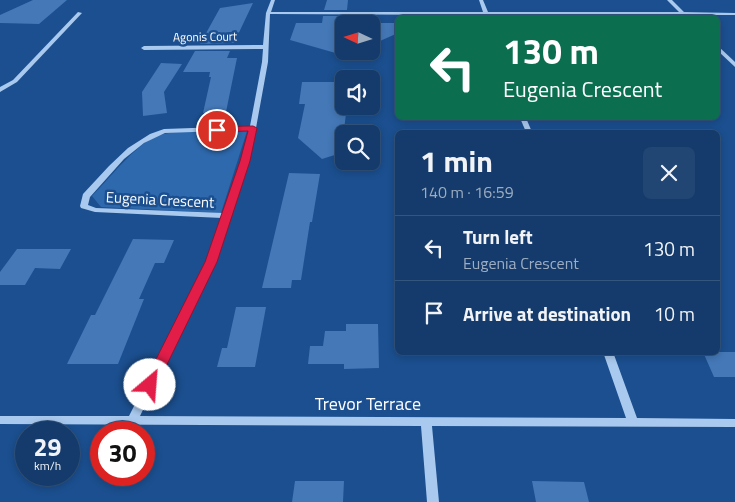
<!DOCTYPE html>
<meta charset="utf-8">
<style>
:root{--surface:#143b6b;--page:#214673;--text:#f1f3f6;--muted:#9dadc1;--line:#33557e}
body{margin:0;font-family:"Titillium Web",sans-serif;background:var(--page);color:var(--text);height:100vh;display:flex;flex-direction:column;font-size:19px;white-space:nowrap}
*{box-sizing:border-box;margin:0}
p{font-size:16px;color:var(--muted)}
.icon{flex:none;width:28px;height:28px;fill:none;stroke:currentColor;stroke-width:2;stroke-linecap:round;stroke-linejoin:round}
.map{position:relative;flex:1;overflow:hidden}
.drawer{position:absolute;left:395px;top:130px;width:325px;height:225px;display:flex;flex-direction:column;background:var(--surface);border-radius:8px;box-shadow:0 2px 8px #0003,0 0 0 1px var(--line)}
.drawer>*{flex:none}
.guide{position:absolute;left:395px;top:15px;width:325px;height:105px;border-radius:8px;box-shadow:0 2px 8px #0003,0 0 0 1px var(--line);background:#0b6e4f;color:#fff;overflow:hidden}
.needle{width:32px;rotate:274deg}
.tools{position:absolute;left:335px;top:15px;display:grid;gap:10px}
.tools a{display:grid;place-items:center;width:45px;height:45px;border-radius:8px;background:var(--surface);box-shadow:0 2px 8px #0003,0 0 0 1px var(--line);font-size:25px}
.speed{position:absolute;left:15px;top:421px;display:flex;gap:10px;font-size:25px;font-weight:700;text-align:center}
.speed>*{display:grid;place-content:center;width:65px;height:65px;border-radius:50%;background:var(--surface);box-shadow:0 2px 8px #0003,0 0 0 1px var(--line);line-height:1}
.speed small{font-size:12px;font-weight:400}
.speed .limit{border:8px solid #d22;background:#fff;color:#111}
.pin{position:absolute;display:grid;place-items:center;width:42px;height:42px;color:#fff;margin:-21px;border:2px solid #fff;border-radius:50%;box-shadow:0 1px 5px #0007}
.me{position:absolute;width:55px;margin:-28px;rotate:27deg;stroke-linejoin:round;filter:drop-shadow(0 0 4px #0008)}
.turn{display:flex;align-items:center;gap:18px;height:105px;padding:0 25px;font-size:22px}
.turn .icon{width:65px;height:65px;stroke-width:2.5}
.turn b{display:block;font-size:35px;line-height:42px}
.round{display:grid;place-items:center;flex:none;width:52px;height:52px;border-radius:8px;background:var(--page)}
.summary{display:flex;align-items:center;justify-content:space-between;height:85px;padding:0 25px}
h1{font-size:30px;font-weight:700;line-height:38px}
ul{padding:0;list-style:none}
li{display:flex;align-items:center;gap:15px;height:65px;padding:0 25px;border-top:1px solid var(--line)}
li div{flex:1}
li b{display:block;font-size:19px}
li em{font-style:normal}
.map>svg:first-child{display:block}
.green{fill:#2e69ad}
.building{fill:#4478b7}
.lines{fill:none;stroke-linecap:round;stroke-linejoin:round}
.minor{fill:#a9c9ee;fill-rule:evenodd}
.route{fill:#e11d48;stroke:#92132f}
.labels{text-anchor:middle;stroke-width:5;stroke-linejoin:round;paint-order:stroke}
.far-street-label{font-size:12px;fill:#fff;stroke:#1b4f8f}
.street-label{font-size:15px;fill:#fff;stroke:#1b4f8f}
.near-street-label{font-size:18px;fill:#fff;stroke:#1b4f8f}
</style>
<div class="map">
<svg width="735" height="502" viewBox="0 0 735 502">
<rect width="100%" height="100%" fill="#1b4f8f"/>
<path class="green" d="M247,131L221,213L101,207L92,196C108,180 134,147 154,137C173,128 224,132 247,131Z"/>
<path class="building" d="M33,0H67L39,24L0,23V15Z
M327,0H348L347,10H324Z
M253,3L234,43L200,44L220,8Z
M323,16H346L345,23H398V33L371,45V24H344V51H357L346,56L290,40L296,23H322Z
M195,51H230L227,58H237L226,112L203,113L211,77H209L210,72H183Z
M161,63L182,64L164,92L167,113L143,116L142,92Z
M302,82H336L335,106H347L341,153L322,159L298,138L305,104H299Z
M289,173L320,174L312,222H310L301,280H292L291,288H262Z
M133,239L174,240L164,263H155L139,299H144L118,364H67L91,315H95Z
M17,249H71L60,269L35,268L25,285H0V272Z
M236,307H266L255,367H217L222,348H227Z
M346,324H378L379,368L344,369V364H308L310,346H323L325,331H346Z
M703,352H735V377H714Z
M295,481H344L343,502H292Z
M532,481L584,482L589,502H536Z"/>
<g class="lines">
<path class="minor" d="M271,0H275L271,12H483L479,0H483L488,12H679L667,0H672L684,12L735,13V15H687L685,17L682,15H489V18H485L484,15L270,14L268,62L256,128L249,161L231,216L215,262L140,416L626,418L603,352H613L637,418L735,419V427L432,426L439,502H427L421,426L0,424V416H129L207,262L222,218L95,212L81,208L80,206L83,194L109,166L128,148L150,134L164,129L250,126L262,62L263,49L144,50L141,48L144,46L263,45L266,13ZM249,130L241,161L224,213L96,208L88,205L90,197L124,159L144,143L165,133Z
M78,12L82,13L17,82L0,92V87L13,80Z
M718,46L735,62V67L718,51Z
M520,118H526L532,132H526Z"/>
</g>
<path class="route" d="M253,126L257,128L250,161L217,262L155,389L150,391L145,389L143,385L205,262L240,161L248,131L217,132L213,130L217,127Z"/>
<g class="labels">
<g class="far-street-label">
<text transform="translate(205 37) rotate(-1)" y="4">Agonis Court</text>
</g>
<g class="street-label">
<text transform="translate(160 200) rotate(3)" y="5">Eugenia Crescent</text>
</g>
<g class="near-street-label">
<text x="368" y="410">Trevor Terrace</text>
</g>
</g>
</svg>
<div class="tools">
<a><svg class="needle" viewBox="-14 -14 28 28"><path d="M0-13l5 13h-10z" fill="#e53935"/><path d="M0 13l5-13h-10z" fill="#9dadc1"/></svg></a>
<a><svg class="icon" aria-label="sound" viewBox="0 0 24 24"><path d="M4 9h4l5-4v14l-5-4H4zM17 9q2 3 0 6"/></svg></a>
<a><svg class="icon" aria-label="search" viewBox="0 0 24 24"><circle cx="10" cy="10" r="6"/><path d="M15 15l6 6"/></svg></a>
</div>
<div class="speed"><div>29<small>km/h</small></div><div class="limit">30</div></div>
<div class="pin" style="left:217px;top:130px;background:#d93025"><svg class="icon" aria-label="arrive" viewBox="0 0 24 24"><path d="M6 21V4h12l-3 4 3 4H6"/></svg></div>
<svg class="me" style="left:150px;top:385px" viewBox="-20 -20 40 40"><circle r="19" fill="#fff"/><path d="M0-13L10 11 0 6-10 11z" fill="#e11d48"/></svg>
<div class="guide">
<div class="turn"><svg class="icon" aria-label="left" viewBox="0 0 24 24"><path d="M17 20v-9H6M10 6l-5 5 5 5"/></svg><div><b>130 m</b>Eugenia Crescent</div></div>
</div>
<section class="drawer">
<div class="summary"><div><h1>1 min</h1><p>140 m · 16:59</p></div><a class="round"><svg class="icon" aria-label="close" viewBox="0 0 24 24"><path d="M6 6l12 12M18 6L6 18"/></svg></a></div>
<ul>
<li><svg class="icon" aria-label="left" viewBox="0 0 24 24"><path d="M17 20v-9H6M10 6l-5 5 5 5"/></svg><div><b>Turn left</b><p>Eugenia Crescent</p></div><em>130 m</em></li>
<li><svg class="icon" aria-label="arrive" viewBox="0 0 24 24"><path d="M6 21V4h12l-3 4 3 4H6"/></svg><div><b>Arrive at destination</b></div><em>10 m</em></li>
</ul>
</section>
</div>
